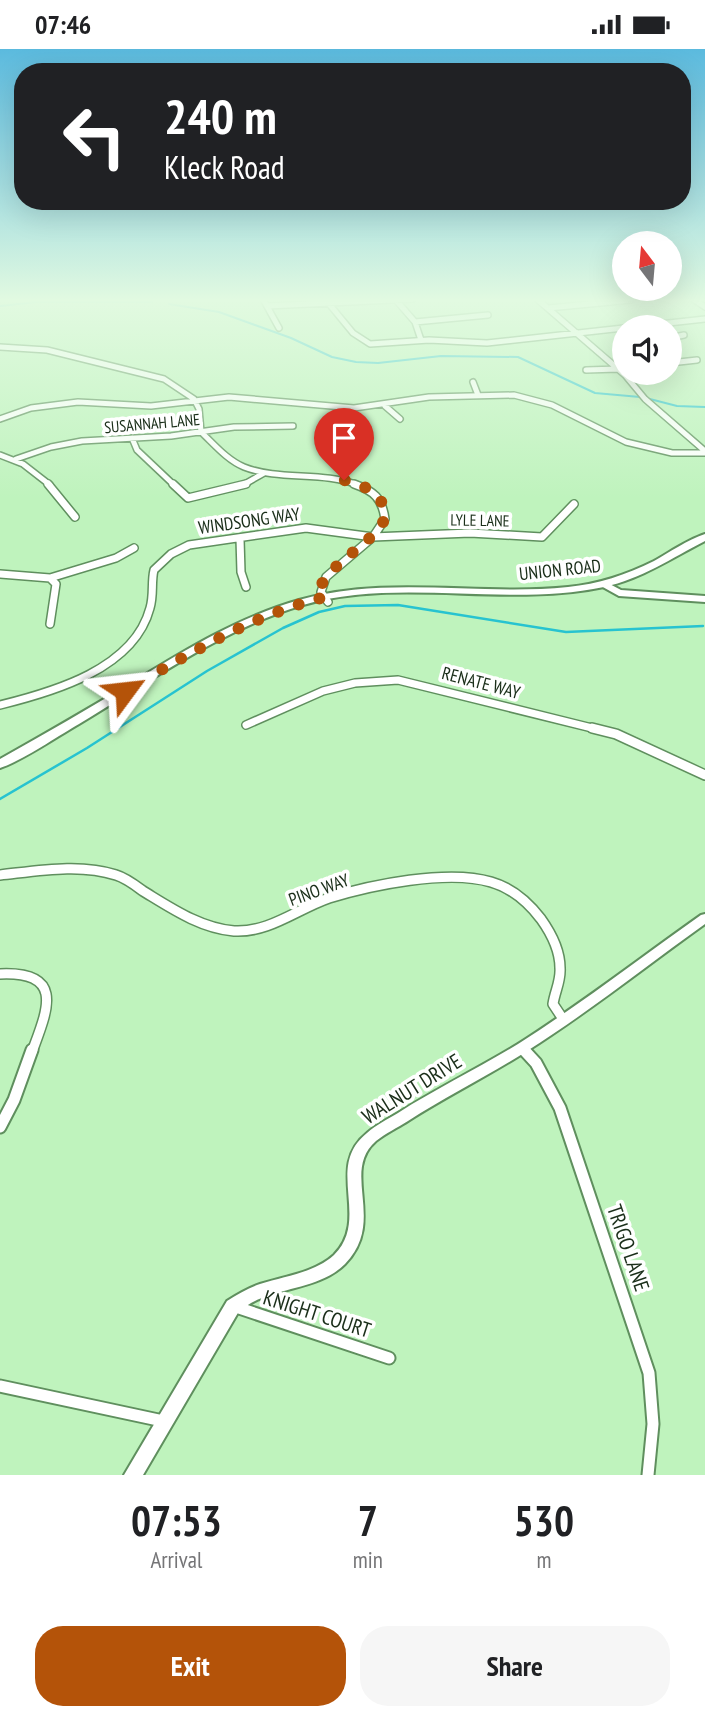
<!DOCTYPE html>
<style>
:root{--surface:#fff;--page:#f6f6f6;--text:#202124;--muted:#757577;--accent:#b45309}
body{margin:0;font-family:"PT Sans Narrow",sans-serif;background:var(--page);color:var(--text);height:100vh;display:flex;flex-direction:column;font-size:26px;white-space:nowrap}
*{box-sizing:border-box;margin:0}
p{font-size:23px;color:var(--muted)}
.icon{flex:none;width:38px;height:38px;fill:none;stroke:currentColor;stroke-width:2;stroke-linecap:round;stroke-linejoin:round}
.map{position:relative;height:1426px;overflow:hidden}
.drawer{display:flex;flex-direction:column;background:var(--surface);flex:1}
.drawer>*{flex:none}
.banner{position:absolute;left:14px;top:14px;width:677px;height:147px;border-radius:28px;box-shadow:0 7px 28px #0002;background:#202124;color:#fff;overflow:hidden}
.needle{width:46px;rotate:344deg}
.tools{position:absolute;left:612px;top:182px;display:grid;gap:14px}
.tools a{display:grid;place-items:center;width:70px;height:70px;border-radius:50%;background:var(--surface);box-shadow:0 7px 28px #0002;font-size:35px}
.pin{position:absolute;display:grid;place-items:center;width:60px;height:60px;color:#fff;margin:-72px -30px;border-radius:50% 50% 50% 0;rotate:-45deg;box-shadow:0 0 7px #0007}
.pin .icon{rotate:45deg}
.me{position:absolute;width:77px;margin:-38px;rotate:60deg;stroke-linejoin:round;filter:drop-shadow(0 0 5px #0008)}
.turn{display:flex;align-items:center;gap:24px;height:147px;padding:0 35px;font-size:32px}
.turn .icon{width:91px;height:91px;stroke-width:2.5}
.turn b{display:block;font-size:49px;line-height:60px}
.eta{display:flex;justify-content:space-evenly;align-items:center;height:119px;text-align:center}
.eta b{font-size:42px;font-weight:800;line-height:49px}
.cta{display:flex;gap:14px;margin-top:auto;padding:14px 35px}
.cta a{flex:1;height:80px;border-radius:28px;background:var(--accent);color:#fff;font-size:28px;font-weight:800;line-height:80px;text-align:center}
.cta a+a{background:var(--page);color:var(--text)}
.status{display:flex;justify-content:space-between;align-items:center;height:49px;padding:0 35px;background:var(--surface);direction:ltr}
.status svg{height:19px;fill:currentColor}
.map>svg:first-child{display:block}
.lines{fill:none;stroke-linecap:round;stroke-linejoin:round}
.stream-far1{stroke:#27c3d0;stroke-width:2}
.stream{stroke:#27c3d0;stroke-width:2.5}
.minor-far3-casing{stroke:#5f8f5e;stroke-width:8}
.minor-far2-casing{stroke:#5f8f5e;stroke-width:10}
.minor-far1-casing{stroke:#5f8f5e;stroke-width:12}
.minor-casing{stroke:#5f8f5e;stroke-width:15}
.tertiary-casing{stroke:#5f8f5e;stroke-width:4}
.secondary-casing{stroke:#5f8f5e;stroke-width:4}
.minor-far3{stroke:#fff;stroke-width:5}
.minor-far2{stroke:#fff;stroke-width:7}
.minor-far1{stroke:#fff;stroke-width:9}
.minor{stroke:#fff;stroke-width:11}
.tertiary{fill:#fff;fill-rule:evenodd}
.secondary{fill:#fff;fill-rule:evenodd}
.route{stroke:#b45309;stroke-width:12;stroke-dasharray:0 21.6}
.labels{text-anchor:middle;stroke-width:7;stroke-linejoin:round;paint-order:stroke}
.far-street-label{font-size:16px;fill:#1a2e19;stroke:#fff}
.street-label{font-size:18px;fill:#1a2e19;stroke:#fff}
.near-street-label{font-size:21px;fill:#1a2e19;stroke:#fff}
</style>
<div class="status"><b>07:46</b><svg viewBox="0 0 49 12"><path d="M0 12V9h3v3zM5 12V6h3v6zM10 12V3h3v9zM15 12V0h3v12zM26 1h20v11H26zM47 4h2v5h-2z"/></svg></div>
<div class="map">
<svg width="705" height="1426" viewBox="0 0 705 1426">
<rect width="100%" height="100%" fill="#bff3bd"/>
<g class="lines">
<path class="stream-far1" d="M169,255L219,263L291,289L332,308L356,313L378,314L441,307L518,308L595,344L640,348
M0,257L36,253H152
M646,349L677,357L705,358"/>
<path class="stream" d="M0,750L87,699L207,622L283,579L319,563L345,557L398,556L566,583L703,577"/>
<g class="minor-far3-casing">
<path id="minor-far3" d="M263,250L279,279
M325,250L353,284L370,295L429,291L487,294L705,270
M395,250L415,273L421,291
M537,250L625,326L645,350L705,402
M693,250L705,258
M267,257L413,250
M548,259L631,251
M415,273L488,266
M670,289L684,286
M0,298L47,301L164,330L194,350L199,360L201,383C214,395 227,411 244,418C280,432 322,422 358,436
M670,314L697,311
M586,321L618,320
M473,333L478,346
M385,357L400,370
M0,370L31,359L78,353L151,357L229,348L354,359L429,348L514,346L552,356L626,393L672,404H705
M132,389L137,401L174,436
M0,406L23,415L50,436
M16,410L51,398L82,392L171,387L234,378L293,377
M243,436L264,424"/>
</g>
<g class="minor-far2-casing">
<path id="minor-far2" d="M48,435L75,468
M173,435L188,449L246,435
M240,490L241,523L246,538
M0,525L50,529L56,535L50,575
M50,529L116,509L134,499
M328,553L321,543L326,528L373,488L385,470C382,449 374,442 354,435
M0,656C53,643 134,620 150,559C154,546 151,533 154,521L171,505L189,496L306,479L373,488L470,484L542,488L574,455
M246,676L323,642L355,634L398,631L600,681"/>
</g>
<g class="minor-far1-casing">
<path id="minor-far1" d="M592,679L616,685L705,726
M0,826C37,822 80,814 116,826C126,829 135,836 143,842C171,859 200,879 234,882C269,884 297,860 329,849C371,836 448,820 491,833C512,839 528,853 541,870C551,884 560,901 560,919C561,932 555,942 553,955L563,970
M0,925C66,922 47,962 32,1003
M522,999L526,1003"/>
</g>
<g class="minor-casing">
<path id="minor" d="M524,1001L536,1014L560,1059L649,1324L653,1375L648,1426
M0,1078L14,1051L32,1001
M233,1257L389,1309
M0,1337L163,1372"/>
</g>
<g class="tertiary-casing">
<path id="tertiary" d="M604,532L621,541L705,547V553L619,547L601,537L600,535Z
M705,865V875C646,917 589,963 527,1002C488,1027 447,1047 408,1072C397,1079 386,1084 376,1092C340,1123 387,1172 345,1215C323,1237 289,1238 262,1249C253,1252 246,1257 239,1262L143,1426H124L227,1252C238,1245 248,1239 260,1235C285,1227 314,1224 334,1206C371,1169 324,1118 367,1084C376,1076 388,1070 398,1064C437,1039 479,1019 518,995C581,955 640,909 701,866Z"/>
</g>
<g class="secondary-casing">
<path id="secondary" d="M705,485V492C672,509 641,530 604,538C506,559 398,528 303,556C222,580 151,632 79,675C58,687 22,712 0,719V710C45,685 89,659 133,633C185,601 239,568 299,551C386,526 479,547 568,538C598,535 626,526 654,512C670,503 687,491 705,485Z"/>
</g>
<use href="#minor-far3" class="minor-far3"/>
<use href="#minor-far2" class="minor-far2"/>
<use href="#minor-far1" class="minor-far1"/>
<use href="#minor" class="minor"/>
<use href="#tertiary" class="tertiary"/>
<use href="#secondary" class="secondary"/>
</g>
<linearGradient id="sky" x2="0" y2="1"><stop stop-color="#5bbade"/><stop offset="0.56" stop-color="#e2fae1"/><stop offset="1" stop-color="#e2fae1" stop-opacity="0"/></linearGradient>
<rect width="705" height="449" fill="url(#sky)"/>
<g class="lines">
<path class="route" d="M125,642C189,605 252,566 325,548L320,538C336,509 369,498 385,470C387,446 364,436 344,431"/>
</g>
<g class="labels">
<g class="far-street-label">
<text transform="translate(152 374) rotate(-5)" y="6">SUSANNAH LANE</text>
<text transform="translate(480 471) rotate(1)" y="6">LYLE LANE</text>
</g>
<g class="street-label">
<text transform="translate(249 472) rotate(-8)" y="6">WINDSONG WAY</text>
<text transform="translate(560 521) rotate(-6)" y="6">UNION ROAD</text>
<text transform="translate(481 634) rotate(15)" y="6">RENATE WAY</text>
<text transform="translate(319 841) rotate(-20)" y="6">PINO WAY</text>
</g>
<g class="near-street-label">
<text transform="translate(412 1040) rotate(-32)" y="7">WALNUT DRIVE</text>
<text transform="translate(628 1199) rotate(71)" y="7">TRIGO LANE</text>
<text transform="translate(317 1265) rotate(18)" y="7">KNIGHT COURT</text>
</g>
</g>
</svg>
<div class="tools">
<a><svg class="needle" viewBox="-14 -14 28 28"><path d="M0-13l5 13h-10z" fill="#e53935"/><path d="M0 13l5-13h-10z" fill="#757577"/></svg></a>
<a><svg class="icon" aria-label="sound" viewBox="0 0 24 24"><path d="M4 9h4l5-4v14l-5-4H4zM17 9q2 3 0 6"/></svg></a>
</div>
<div class="pin" style="left:344px;top:431px;background:#d93025"><svg class="icon" aria-label="arrive" viewBox="0 0 24 24"><path d="M6 21V4h12l-3 4 3 4H6"/></svg></div>
<svg class="me" style="left:125px;top:642px" viewBox="-20 -20 40 40"><path d="M0-17L14 15 0 8-14 15z" fill="#b45309" stroke="#fff" stroke-width="4"/></svg>
<div class="banner">
<div class="turn"><svg class="icon" aria-label="left" viewBox="0 0 24 24"><path d="M17 20v-9H6M10 6l-5 5 5 5"/></svg><div><b>240 m</b>Kleck Road</div></div>
</div>
</div>
<section class="drawer">
<div class="eta">
<div><b>07:53</b><p>Arrival</p></div>
<div><b>7</b><p>min</p></div>
<div><b>530</b><p>m</p></div>
</div>
<div class="cta"><a>Exit</a><a>Share</a></div>
</section>
